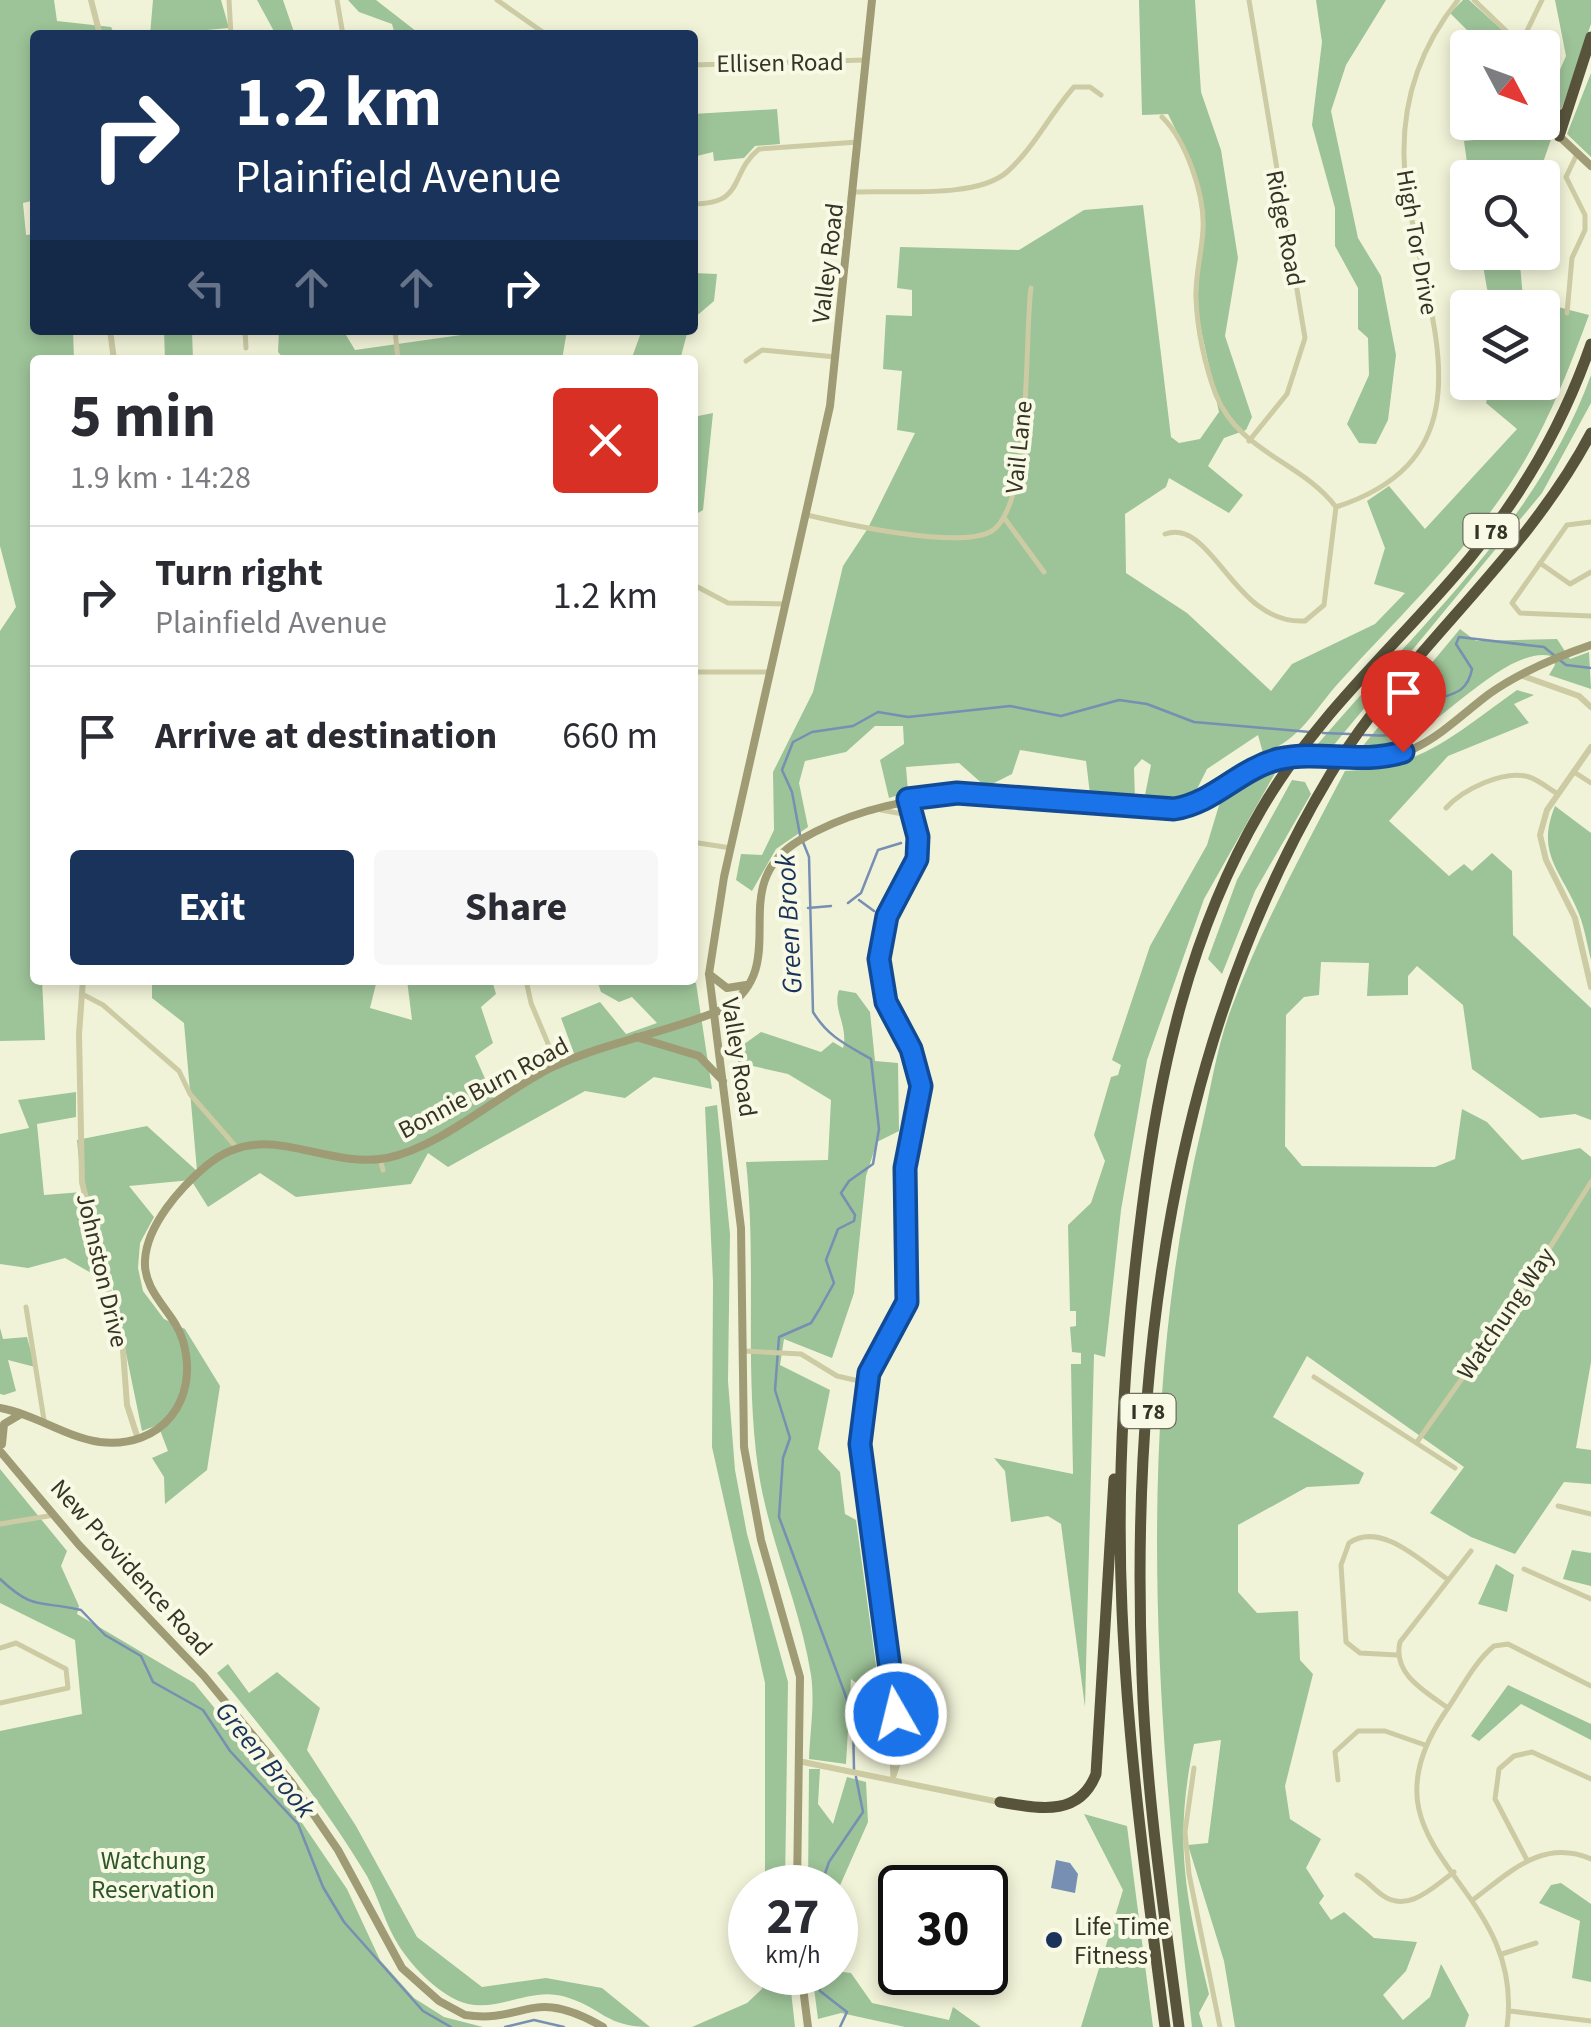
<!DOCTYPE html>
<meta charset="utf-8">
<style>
:root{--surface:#fff;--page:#f7f7f7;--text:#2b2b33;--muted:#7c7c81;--line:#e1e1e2;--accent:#19335a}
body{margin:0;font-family:"Source Sans 3",sans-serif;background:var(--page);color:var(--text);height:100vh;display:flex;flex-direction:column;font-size:38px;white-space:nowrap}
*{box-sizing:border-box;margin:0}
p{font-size:32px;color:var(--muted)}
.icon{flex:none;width:55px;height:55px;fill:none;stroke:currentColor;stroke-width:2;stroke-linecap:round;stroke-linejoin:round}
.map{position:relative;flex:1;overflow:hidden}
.panel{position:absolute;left:30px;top:355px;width:668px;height:630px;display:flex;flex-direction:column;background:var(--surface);border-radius:10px;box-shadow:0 5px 15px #0003}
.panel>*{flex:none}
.banner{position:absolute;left:30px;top:30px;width:668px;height:305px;border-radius:10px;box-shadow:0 5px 15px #0003;background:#19335a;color:#fff;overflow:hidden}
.needle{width:65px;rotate:131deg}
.controls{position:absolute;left:1450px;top:30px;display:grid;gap:20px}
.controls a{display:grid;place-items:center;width:110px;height:110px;border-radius:10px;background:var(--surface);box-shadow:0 5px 15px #0003;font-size:50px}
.speed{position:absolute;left:728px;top:1865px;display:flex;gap:20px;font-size:50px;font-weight:700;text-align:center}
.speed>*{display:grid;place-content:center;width:130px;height:130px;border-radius:50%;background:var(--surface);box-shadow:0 5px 15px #0003;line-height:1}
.speed small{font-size:25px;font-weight:400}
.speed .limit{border:5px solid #111;border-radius:15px;background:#fff;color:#111}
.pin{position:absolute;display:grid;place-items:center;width:85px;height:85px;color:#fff;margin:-102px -42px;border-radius:50% 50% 50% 0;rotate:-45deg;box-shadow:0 0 10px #0007}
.pin .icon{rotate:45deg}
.me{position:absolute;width:110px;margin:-55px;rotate:352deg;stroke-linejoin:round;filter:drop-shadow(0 0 8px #0008)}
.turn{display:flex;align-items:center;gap:35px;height:210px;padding:0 40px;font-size:45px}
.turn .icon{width:130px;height:130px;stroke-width:2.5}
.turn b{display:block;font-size:70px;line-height:85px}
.lanes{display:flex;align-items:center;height:95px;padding:0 40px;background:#0003;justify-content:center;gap:50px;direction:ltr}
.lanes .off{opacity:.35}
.round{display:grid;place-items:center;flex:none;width:105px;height:105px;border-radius:10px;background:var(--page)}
.summary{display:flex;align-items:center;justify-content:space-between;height:170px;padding:0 40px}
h1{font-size:60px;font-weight:700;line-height:75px}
.button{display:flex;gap:20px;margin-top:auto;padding:20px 40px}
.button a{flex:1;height:115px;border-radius:10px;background:var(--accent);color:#fff;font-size:40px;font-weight:700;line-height:115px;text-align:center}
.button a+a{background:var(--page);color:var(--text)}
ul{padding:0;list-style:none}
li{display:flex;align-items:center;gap:30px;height:140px;padding:0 40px;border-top:2px solid var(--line)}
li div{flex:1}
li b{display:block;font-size:38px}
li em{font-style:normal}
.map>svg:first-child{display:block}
.green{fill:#9dc398}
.water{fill:#768fb2}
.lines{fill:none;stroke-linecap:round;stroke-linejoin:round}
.stream{stroke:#768fb2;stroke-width:2.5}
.minor{stroke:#cccba4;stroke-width:5}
.tertiary{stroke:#cccba4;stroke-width:6}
.secondary{stroke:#9f9b75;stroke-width:8}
.motorway{stroke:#58543c;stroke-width:11}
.route-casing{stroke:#114b97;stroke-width:25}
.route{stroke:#1a73e8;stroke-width:18}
.poi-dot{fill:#19335a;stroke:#f9fae5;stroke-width:4}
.labels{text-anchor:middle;stroke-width:8;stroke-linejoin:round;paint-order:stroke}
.shield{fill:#f9fae5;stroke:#706f5f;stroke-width:2.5}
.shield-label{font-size:22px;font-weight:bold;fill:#363426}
.street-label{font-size:25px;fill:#363426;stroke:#f9fae5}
.park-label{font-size:25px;fill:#2d5628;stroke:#f9fae5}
.poi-label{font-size:25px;fill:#363426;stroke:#f9fae5;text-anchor:start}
.water-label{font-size:28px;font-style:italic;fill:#19335a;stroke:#f9fae5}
</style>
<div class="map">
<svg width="1591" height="2027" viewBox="0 0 1591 2027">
<rect width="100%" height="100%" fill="#f1f3d8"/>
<path class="green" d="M0,0H54L57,21L111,27L115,35H35V200L23,203L26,235L35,234V330H73L74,360H35V980H42L45,1040L0,1041V631L16,607L0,546Z
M153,0H221L229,28L150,35Z
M257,0H283L295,35H276Z
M348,0H376L421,35H395L392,24L359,12Z
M1139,0H1195L1201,92L1221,150L1238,258L1225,336L1252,417L1246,430L1224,438L1208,466L1243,495L1229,513L1169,478L1166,487L1125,514L1126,573L1187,613L1271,691L1292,664L1375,624L1405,593L1374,584L1385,548L1367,501L1389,486L1425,529L1517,429L1486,403L1491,383L1542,382V308L1501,307L1487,289L1481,253H1519L1523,298L1589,315C1566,377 1542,439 1504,493C1458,560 1399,617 1344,677C1317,705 1301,741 1263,753L1258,735L1207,769L1193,797L1175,802L1144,800L1151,765L1142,759L1134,768L1135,800L1090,794L1086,761L1020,750L1012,774L986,787L959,763L906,767L908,792L889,798L880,760L904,744L903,726H875L846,752L805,761L799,783L808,827L776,849L752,891L736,880L741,854L762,855L774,830L773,772L813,692L843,566L868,528L915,433L897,430L902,371L883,369L886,315L912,316V290L897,288L900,247L1019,250L1084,210L1143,205L1171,437L1179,443L1200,439L1219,412L1197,311L1202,221L1194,167L1168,114L1142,115Z
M1316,0H1386L1346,65L1331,111L1358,238L1381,276L1396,355L1388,420L1376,444L1359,443L1347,424L1369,375L1368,338L1358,329V288L1335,246V208L1312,125L1322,42Z
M1463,0H1469L1521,47H1484L1450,13Z
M1555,0H1591V24L1538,177H1469L1464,141L1513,136L1512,123L1542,122L1543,73L1559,72L1566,56Z
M1591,73V157L1567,134Z
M777,109L780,144L755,146L744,158L714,161L713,152L693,157V114Z
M693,273L717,274L714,301L693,319Z
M164,330H192L193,360H165Z
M279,330H343L355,350L461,335V330H567L562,360H285L278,352Z
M642,330H688L680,360H631Z
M1591,375V403L1542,493L1333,746L1317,745C1417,627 1537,524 1591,375Z
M713,413L703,510L693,516V417Z
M1460,629L1476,641L1557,639L1570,659L1589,652L1591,689L1549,675L1555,665L1551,656C1509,646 1445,720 1408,738C1393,745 1377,746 1361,748Z
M1517,690L1534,695L1514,704L1529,723L1448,756L1389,821L1449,876L1464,864L1472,871L1492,853L1512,871L1513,935L1591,1008V1120L1575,1114L1540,1118L1472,1069L1463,1005L1417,966L1408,976V995L1367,996L1369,963L1321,962L1319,995L1304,997L1286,1015L1285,1146L1302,1166L1435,1167L1455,1159L1462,1109L1487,1122L1522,1160L1580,1148L1591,1157V1362L1576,1448L1591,1450V1484L1564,1482L1515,1554L1471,1537L1430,1513L1464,1467L1307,1356L1273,1417L1364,1473L1359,1484L1307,1487L1238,1525V1592L1257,1613L1298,1611L1300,1660L1313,1674L1285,1786L1290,1819L1321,1839L1306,1868L1324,1896L1319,1903L1331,1920L1344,1912L1374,1938L1417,1942L1406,1971L1383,1995L1403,2020L1430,1997L1441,1964L1469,2015L1465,2027H1235L1224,1961L1188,1845L1208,1843L1221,1740L1194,1744C1173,1842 1186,1899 1209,1994L1199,2013L1203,2027H1192C1157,1726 1131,1424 1202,1126C1211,1088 1217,1046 1231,1009C1262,926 1304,849 1345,771C1423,768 1456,733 1517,690Z
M1278,768L1204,899L1147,1060L1121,1210L1105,1357L1094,1354L1085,1707L1061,1524L1048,1516L1011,1522L1005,1471L994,1458L1073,1474L1071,1364H1081V1353L1072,1352L1070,1327L1076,1326V1311H1070L1068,1225L1091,1203L1105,1161L1094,1135L1111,1077L1118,1075L1121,1065L1112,1060L1150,946L1207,845L1220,802L1241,784Z
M1292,780L1305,782L1311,794L1255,891L1222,974L1208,959L1237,880Z
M1555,806L1591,833V960C1587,945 1585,929 1579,914C1562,871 1535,855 1555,806Z
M152,980H377L370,1008L412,1020L407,980H492L496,994L481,1007L493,1043L475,1056L495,1101L576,1059L561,1018L600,1002L626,1034L657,1023L632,997L619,1002L601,992L597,980L696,983L712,1089L654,1077L625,1098L585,1091L448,1167L428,1153L411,1184L296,1197L260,1173L208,1207L191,1180L129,1186L154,1217L140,1243L138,1268L143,1291L164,1319L185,1329L220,1386L207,1470L165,1504L164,1477L152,1458L168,1451L158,1425L142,1431L112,1285L65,1258L28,1268L0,1264V1134L29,1128L18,1100L76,1092V1117L37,1124L44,1195L82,1192L77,1140L147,1126L197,1171L184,1023L152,998Z
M839,990L856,993L870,1012L875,1061L898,1063L899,1131L877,1142L866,1176L854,1293L832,1358L784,1339L780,1365L830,1390L818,1449L840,1472L845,1514L856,1520L878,1680L861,1687L851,1679L846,1764L809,1759C810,1732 815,1702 811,1675C800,1604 768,1539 758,1468C744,1366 757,1264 746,1162L828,1160L831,1100L788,1074L739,1063L733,1052L761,1032L821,1052L833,1042L843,1048C849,1027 832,1009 839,990Z
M717,1105L730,1234L728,1381L735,1470L747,1534L788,1682L785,1887H765V1683L712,1447L713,1282L705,1107Z
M0,1328L3,1339L27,1337L35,1367L8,1360L16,1391L4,1395L0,1394Z
M0,1469L67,1551L61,1566L79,1606L77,1614L194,1683L268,1773L347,1889L380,1960L414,1998L444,2017L483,2027H0V1731L82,1714L75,1640L0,1603Z
M1572,1550L1591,1553V1586L1563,1579Z
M1496,1564L1514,1575L1507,1612L1478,1604Z
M228,1664L249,1693L277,1672L320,1708L307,1750L356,1826L417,1937L482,1987L546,1978L602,1988L650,2027C606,2027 602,2008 566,1997C532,1986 501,2011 468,2004C442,1998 413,1968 399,1946C385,1924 379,1898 367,1876C324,1804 270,1738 217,1673Z
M1508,1685L1591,1724V1740L1521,1704L1479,1741L1471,1736Z
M809,1769H820L818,1804L833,1824L847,1777L866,1782L868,1822L838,1890L842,1934L835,1964V1888L808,1887Z
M1084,1814L1127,1826L1153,2027H1081L1123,1890Z
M1561,1883L1591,1904V1982L1572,1978L1580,1921L1539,1903L1551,1885Z
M835,1971L851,1973L872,2003L949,2020L953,2007L981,2027H905L841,2013L818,2019L812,1973Z
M763,1973H789L795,2027H692L747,2003L762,1989Z"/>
<path class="water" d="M1056,1860L1070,1863L1078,1874L1075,1893L1051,1888Z"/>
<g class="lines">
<path class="stream" d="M1323,733L1350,734
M1363,735C1381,736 1404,738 1415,720C1420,713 1416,712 1423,706C1443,692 1466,700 1472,669L1456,644L1459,637L1544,647L1566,665L1591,668
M800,835L792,792L782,770L793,742L812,732L853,726L878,712L908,717L1010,706L1061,716L1119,700L1147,704L1194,722L1310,732
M803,842L809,857L813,1012C828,1037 847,1045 871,1059L879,1129L873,1164L849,1181L841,1193L855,1215L854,1221L838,1229L826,1260L834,1283L819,1310L811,1323L779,1337L775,1390L790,1438L783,1458L779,1517L845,1694L853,1719L854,1770
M859,900L874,911
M848,903L861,893L878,850L901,843
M808,908L831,906
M0,1579C35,1612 40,1600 81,1610L105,1635L141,1656L153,1682L203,1710L230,1751L298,1824L323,1887L344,1922L423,2011L451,2027
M820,1888L829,1862L863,1812L856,1777
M816,1972L820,1991L847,2012L840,2027
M505,2027L534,2020L564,2027"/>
<path class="minor" d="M229,0L231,35
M337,0L343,35
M497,0L547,35
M1249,0L1305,338L1287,394L1249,441
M1474,0L1524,48
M1521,43L1542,0
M692,65L865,60
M1162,117C1186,140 1205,195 1203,229C1202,252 1195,275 1196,298C1197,329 1205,366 1216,395C1240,453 1301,461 1336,507L1324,605L1305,621C1233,625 1213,517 1165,534
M1542,119L1558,135
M855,192C896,190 976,199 1007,172C1034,148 1050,114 1074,87H1090L1101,95
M692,204C747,204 728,174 759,149L858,142
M1567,313L1572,258L1585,230V215L1566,177L1577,154
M245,330L246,348
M395,330L398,360
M746,361L762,350L836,357
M1336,507C1515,449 1406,282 1404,155C1403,97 1422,45 1458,0
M807,515C845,524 956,549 990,532C1033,510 1024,337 1031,288
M1005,519L1044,572
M1591,522L1567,525L1512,603L1520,613L1591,616
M1540,563L1570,584L1591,572
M692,584L728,603L786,604
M692,672H770
M1574,772L1591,783
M1446,808C1462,790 1504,769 1529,777C1539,780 1549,789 1558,794
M881,810L903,814L911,839L910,855L880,912L872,961L879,1000L907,1056L914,1082L898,1175L900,1304L860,1373L853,1448L890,1716L893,1778
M692,842L731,848
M526,980L531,1003L557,1065
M82,994L103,1005L179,1071L190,1094L237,1148
M380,1159L383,1170
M26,1307L44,1420
M744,1351L801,1354L837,1376L859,1381
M1314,1377L1455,1468
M1417,1442L1512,1308L1591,1182
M1558,1506L1591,1514
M0,1524L54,1515
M1524,1569L1591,1599
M0,1648L16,1643L66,1669L68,1688L0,1703
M1397,1655L1360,1653L1346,1642L1341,1565L1349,1543C1380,1521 1421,1561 1447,1579
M1448,1708C1426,1692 1392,1674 1400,1642L1471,1551
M1194,1768L1185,1832L1189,1874L1220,2027
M894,1776L902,1751L860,1444L869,1373L907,1302L905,1168L921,1086L911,1049L886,1002L879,959L887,915L919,849L908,799
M1338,1780L1335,1752L1358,1731H1385L1425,1745
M1527,1860L1495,1799L1499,1769L1514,1756L1532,1752L1591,1779
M1357,1875C1367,1880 1373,1889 1382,1895C1408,1914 1433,1887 1454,1872
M1474,1899C1510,1872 1543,1838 1591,1859
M1502,1954L1536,1943
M1510,2011L1591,2021
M1507,2027C1527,1880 1351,1853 1444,1714C1460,1692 1473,1663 1494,1646L1508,1644L1591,1686"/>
<path class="tertiary" d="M91,0L100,35
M110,330L114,360
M1520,675L1579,696L1591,707
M1591,747L1547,810L1540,835L1546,860L1575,918L1591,987
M83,980L79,1034L82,1182L123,1350L127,1405L138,1439
M798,1761L999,1802"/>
<path class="secondary" d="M1559,136L1591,166
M709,974L727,988L746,985
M636,1037L699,1056L723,1081
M0,1408C35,1414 65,1437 100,1442C162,1449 200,1400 183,1341C175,1312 143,1294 145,1260C147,1225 180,1188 206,1166C264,1116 323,1170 387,1158C442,1147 501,1092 553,1067C608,1041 671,1032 726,1008C795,962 722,886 800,840C893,786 993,792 1096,801C1125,804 1158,815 1186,807C1224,797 1248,764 1288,758C1331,751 1372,768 1415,748C1442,735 1465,712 1489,694C1519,673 1556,657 1591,645
M2,1444L4,1424L21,1414
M0,1451L79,1545L204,1676L292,1783L338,1850L402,1968L439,2001L465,2015C526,2024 531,1985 603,2027
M797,1888L800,1677L761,1540L744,1447L741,1228L709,974L724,877L830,406L872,0
M801,1972L808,2027"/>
<path class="motorway" d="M1542,116L1558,118L1566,113
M1559,136L1591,37
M1000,1802C1038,1808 1079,1818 1096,1774L1114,1479
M1165,2027C1147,1888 1128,1749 1122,1610C1116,1476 1125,1342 1142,1209C1159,1071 1190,931 1261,810C1317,713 1400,643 1470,558C1523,494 1564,422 1591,344
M1179,2027C1164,1911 1146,1793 1142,1675C1130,1370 1171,1040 1330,775C1405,651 1523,562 1591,433"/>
</g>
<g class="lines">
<g class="route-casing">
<path id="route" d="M896,1714L860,1444L869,1373L907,1302L905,1168L921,1086L911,1049L886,1002L879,959L887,916L917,859L918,837L908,799L957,793L1174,809C1214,803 1239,769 1279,759C1320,750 1361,765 1403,752"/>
</g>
<use href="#route" class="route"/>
</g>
<circle class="poi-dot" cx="1054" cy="1940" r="10"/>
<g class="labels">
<g class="shield">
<rect x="1463.5" y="514" width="55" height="34" rx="8"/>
<rect x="1120.5" y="1394" width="55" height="34" rx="8"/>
</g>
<g class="shield-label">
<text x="1491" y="539">I 78</text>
<text x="1148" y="1419">I 78</text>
</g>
<g class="street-label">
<text transform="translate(780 62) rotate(-1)" y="9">Ellisen Road</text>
<text transform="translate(1286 228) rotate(79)" y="9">Ridge Road</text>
<text transform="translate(1418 242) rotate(80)" y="9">High Tor Drive</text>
<text transform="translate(827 263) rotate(-83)" y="9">Valley Road</text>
<text transform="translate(1018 447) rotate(-84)" y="9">Vail Lane</text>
<text transform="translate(740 1057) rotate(81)" y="9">Valley Road</text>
<text transform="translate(483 1087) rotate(-28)" y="9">Bonnie Burn Road</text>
<text transform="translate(103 1270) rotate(77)" y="9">Johnston Drive</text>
<text transform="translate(1505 1313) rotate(-56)" y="9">Watchung Way</text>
<text transform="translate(132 1567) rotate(48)" y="9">New Providence Road</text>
</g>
<g class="park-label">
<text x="153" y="1869">Watchung<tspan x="153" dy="29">Reservation</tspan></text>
</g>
<g class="poi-label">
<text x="1074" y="1935">Life Time<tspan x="1074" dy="29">Fitness</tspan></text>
</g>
<g class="water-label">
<text transform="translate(788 924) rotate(-93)" y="10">Green Brook</text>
<text transform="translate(266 1759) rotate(51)" y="10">Green Brook</text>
</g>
</g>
</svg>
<div class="controls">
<a><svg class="needle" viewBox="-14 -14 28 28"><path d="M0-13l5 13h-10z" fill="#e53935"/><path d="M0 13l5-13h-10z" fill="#7c7c81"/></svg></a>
<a><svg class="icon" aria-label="search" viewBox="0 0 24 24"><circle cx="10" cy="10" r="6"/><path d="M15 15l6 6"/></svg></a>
<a><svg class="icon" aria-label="layers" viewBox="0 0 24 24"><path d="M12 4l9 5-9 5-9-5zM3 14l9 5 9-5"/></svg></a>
</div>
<div class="speed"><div>27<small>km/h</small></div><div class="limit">30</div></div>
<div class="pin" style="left:1403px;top:752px;background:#d93025"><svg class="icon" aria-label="arrive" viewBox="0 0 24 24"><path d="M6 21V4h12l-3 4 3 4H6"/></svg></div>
<svg class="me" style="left:896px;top:1714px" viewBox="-20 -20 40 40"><circle r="17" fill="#1a73e8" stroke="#fff" stroke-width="3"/><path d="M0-11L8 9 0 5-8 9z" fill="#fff"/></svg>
<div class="banner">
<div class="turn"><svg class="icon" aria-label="right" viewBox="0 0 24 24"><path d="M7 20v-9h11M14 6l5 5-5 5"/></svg><div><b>1.2 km</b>Plainfield Avenue</div></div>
<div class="lanes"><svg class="icon off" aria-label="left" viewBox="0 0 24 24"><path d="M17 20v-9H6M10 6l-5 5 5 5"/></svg><svg class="icon off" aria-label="ahead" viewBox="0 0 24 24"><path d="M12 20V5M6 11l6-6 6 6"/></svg><svg class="icon off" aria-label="ahead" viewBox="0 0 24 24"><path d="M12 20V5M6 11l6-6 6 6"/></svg><svg class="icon" aria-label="right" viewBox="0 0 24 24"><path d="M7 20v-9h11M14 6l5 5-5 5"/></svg></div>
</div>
<section class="panel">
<div class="summary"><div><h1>5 min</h1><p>1.9 km · 14:28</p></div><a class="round" style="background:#d93025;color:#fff"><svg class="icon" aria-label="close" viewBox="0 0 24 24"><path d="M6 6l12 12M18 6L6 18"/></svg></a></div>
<ul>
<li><svg class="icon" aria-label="right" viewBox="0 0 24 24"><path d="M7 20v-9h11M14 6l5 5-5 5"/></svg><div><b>Turn right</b><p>Plainfield Avenue</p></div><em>1.2 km</em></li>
<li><svg class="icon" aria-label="arrive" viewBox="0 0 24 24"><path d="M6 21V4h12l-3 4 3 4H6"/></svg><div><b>Arrive at destination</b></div><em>660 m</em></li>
</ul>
<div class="button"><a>Exit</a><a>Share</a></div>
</section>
</div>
